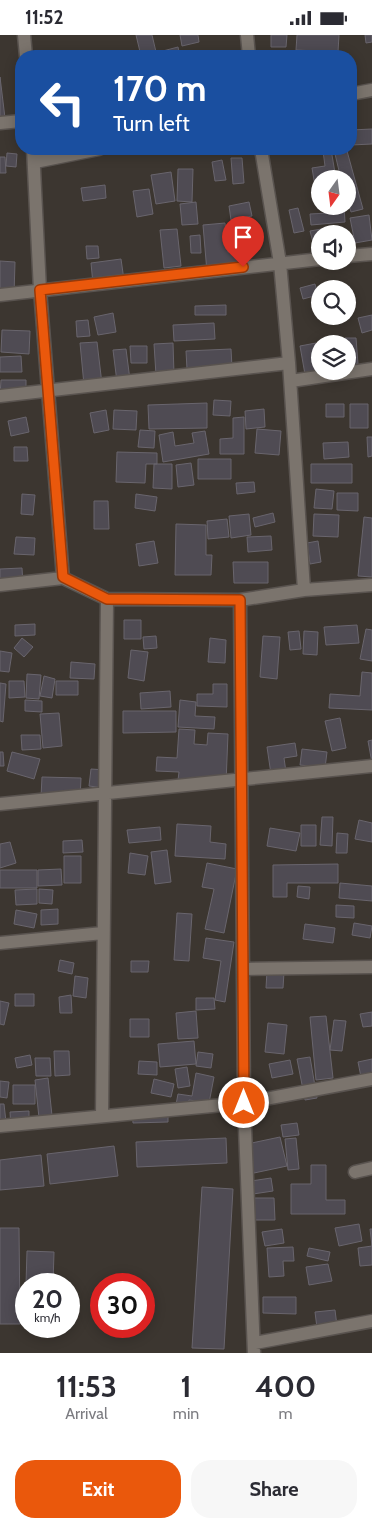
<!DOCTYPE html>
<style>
:root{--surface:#fff;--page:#f7f7f7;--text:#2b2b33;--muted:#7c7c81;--accent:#ea580c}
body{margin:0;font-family:Cabin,sans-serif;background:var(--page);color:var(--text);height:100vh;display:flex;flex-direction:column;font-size:19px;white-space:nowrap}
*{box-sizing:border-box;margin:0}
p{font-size:16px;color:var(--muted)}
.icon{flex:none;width:28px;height:28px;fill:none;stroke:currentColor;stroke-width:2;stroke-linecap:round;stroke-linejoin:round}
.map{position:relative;height:1318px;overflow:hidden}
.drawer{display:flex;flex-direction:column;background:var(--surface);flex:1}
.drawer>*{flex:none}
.banner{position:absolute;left:15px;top:15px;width:342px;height:105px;border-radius:20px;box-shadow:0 2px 12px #0003;background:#1a4fa0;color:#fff;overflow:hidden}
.needle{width:32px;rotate:194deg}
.controls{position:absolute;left:311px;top:135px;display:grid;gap:10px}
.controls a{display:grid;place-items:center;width:45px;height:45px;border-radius:50%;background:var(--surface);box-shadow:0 2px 12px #0003;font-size:25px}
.speed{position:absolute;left:15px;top:1238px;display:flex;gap:10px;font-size:25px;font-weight:700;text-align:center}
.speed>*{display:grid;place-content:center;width:65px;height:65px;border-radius:50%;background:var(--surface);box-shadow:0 2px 12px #0003;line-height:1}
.speed small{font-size:12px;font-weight:400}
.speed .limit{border:8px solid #d22;background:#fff;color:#111}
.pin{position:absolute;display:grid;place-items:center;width:42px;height:42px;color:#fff;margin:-51px -21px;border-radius:50% 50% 50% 0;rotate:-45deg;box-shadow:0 0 5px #0007}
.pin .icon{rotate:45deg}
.me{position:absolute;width:55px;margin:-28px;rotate:0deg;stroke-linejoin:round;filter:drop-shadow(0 0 4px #0008)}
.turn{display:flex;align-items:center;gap:18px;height:105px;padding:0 15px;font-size:22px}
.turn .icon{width:65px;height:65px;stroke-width:2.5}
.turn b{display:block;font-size:35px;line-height:42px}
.eta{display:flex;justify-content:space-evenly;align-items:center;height:85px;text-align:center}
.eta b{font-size:30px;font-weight:800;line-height:35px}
.button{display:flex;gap:10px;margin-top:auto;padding:10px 15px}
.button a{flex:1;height:58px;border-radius:20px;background:var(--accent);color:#fff;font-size:20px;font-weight:800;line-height:58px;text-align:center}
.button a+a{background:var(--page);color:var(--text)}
.status{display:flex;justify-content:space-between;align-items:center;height:35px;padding:0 25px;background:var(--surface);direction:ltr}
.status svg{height:14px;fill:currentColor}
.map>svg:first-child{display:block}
.building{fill:#4f4b53;stroke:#69656d}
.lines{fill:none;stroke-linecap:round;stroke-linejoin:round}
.street-casing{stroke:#59534f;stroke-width:15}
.street{stroke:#7b746d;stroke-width:12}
.route-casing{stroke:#983908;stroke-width:12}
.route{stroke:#ea580c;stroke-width:9}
</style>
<div class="status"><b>11:52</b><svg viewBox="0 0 49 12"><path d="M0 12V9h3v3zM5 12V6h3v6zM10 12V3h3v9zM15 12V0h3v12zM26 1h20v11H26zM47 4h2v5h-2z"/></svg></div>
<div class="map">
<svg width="372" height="1318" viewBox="0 0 372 1318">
<rect width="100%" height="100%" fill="#3c3630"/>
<path class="building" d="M136,0H152L157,21H141Z
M180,0H198L199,7L182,11Z
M271,0H287L286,12H271Z
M297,0H339L338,17L296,15Z
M365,0H372V7L366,8Z
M178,12L180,21H160L159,17Z
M323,17H343V21H323Z
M0,42L5,83L0,84Z
M372,94V109L351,110V95Z
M331,114L336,144H320V157H316L312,133L325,131L323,116Z
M347,116L363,174L351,177L348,166V144H341L335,119Z
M7,118L17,119L16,132L6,131Z
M0,122H5L6,138H0Z
M231,123H242L244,148L233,149Z
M222,125L226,145L215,146L212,127Z
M178,134H193L192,167L177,166Z
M171,137L175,166L156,169L151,140Z
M105,150L106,163L83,166L81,153Z
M149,154L153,179L137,182L133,156Z
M196,167L198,189L182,190L180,169Z
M249,167L252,181L231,185L229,171Z
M327,171H344L345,187L311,190L310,179L328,178Z
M298,173L304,196L294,198L289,175Z
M369,180L372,205L355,208L350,183Z
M225,188L228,217L247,215L249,233L207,237L203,190Z
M327,193L329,199H320V210L314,211L310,196Z
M177,194L181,231L164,233L160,195Z
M200,200L201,218H191L190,201Z
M86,211H98L99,223L87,224Z
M121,224L124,245L93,249L91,228Z
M0,226L15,227L14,260L0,259Z
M315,249L318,260L303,264L300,253Z
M226,270V280H195V271Z
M113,278L116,297L98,300L94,282Z
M372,280V295L362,298L358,283Z
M88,285L90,301L77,302L76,286Z
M214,288L215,304L174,306L173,290Z
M2,295L30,296L29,319L1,317Z
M345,303H356L358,329L348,330V309H346Z
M340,304V309H326V305Z
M97,307L102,349L84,350L80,308Z
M173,308L174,339L156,340L154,309Z
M316,308L320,336L306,345L300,311Z
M130,311H147V328H131Z
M126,314L130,345L117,347L113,315Z
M231,314L232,332L187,334L186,316Z
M21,321L22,337H0V322Z
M1,345H26V361L0,360Z
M214,365L231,366L230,381L213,380Z
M207,368V393L149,394L148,370Z
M326,369H344V382H326Z
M350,369H368V393H350Z
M264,374L265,392L246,394L245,376Z
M106,375L109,395L94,398L90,378Z
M114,375L137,376L136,395L113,394Z
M26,382L29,397L11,401L8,386Z
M244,382V419H220V404L233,403V383Z
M257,394L281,396L279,420L255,418Z
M140,395L155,396L154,413L138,412Z
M205,396L209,419L163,427L159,400L173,397L175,411L194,408L192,398Z
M367,402H372V421L368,422Z
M348,407L349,422L324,424L323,408Z
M14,412H27L28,426H14Z
M117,417L157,418V429H146L145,448L116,447Z
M198,424H231V444H198Z
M191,428L194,450L178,452L176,430Z
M154,429H172V454L153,453Z
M311,429H352V448H311Z
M254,447L255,457L237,459L236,448Z
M316,454L334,456L332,474L314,473Z
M337,458H358V476L337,475Z
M22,459L35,460L33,480L21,479Z
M136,459L157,462L155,476L135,473Z
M94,466H108L109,494H94Z
M273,478L275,487L255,492L253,483Z
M249,479L251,500L231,503L229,481Z
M314,479L339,480L338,502L313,501Z
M364,482L372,483V542L358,541Z
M227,484L229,502L208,504L207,486Z
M176,489L206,490V520H212L211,540H175Z
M271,501L272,515L248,517L247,502Z
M16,502L35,503L34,520L14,519Z
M154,506L158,528L139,531L136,509Z
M318,506L321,527L310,529L307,508Z
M233,527H268V548H234Z
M22,533L23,550L0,551V534Z
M124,585H141V604H124Z
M35,589V600L15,601V590Z
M357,590L359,608L326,610L324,592Z
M366,594L372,595V626L360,624Z
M299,596L301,614L290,615L288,597Z
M304,596L318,597L317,620L303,619Z
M156,601L157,613L144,614L143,602Z
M263,601L280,602L277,644L260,642Z
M22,603L33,612L24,622L14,613Z
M210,603L226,605L225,628L208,627Z
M131,615L148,617L144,646L128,643Z
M0,616L12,618L9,637L0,636Z
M71,627L95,629L94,644L70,643Z
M362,637L372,638V675L329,673L330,659L360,661Z
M27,639L41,640L39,664L26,663Z
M44,641L55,644L52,663L40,661Z
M9,646H24L25,662L9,663Z
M56,646H78V660H56Z
M0,648L6,649L3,687L0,686Z
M213,649H227V672L197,671V659H213Z
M170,656L171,672L141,674L140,658Z
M25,665L42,666V677L25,676Z
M180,665L196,667L195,681L215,682L214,694L178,692Z
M123,676H176V697L123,698Z
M59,678L62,711L43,713L40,679Z
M340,683L346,713L332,716L325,686Z
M179,694L195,695L194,709L207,710L208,698L228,699L226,748L178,745L179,737L156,736L157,722L177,723Z
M21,700H40L41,714L22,715Z
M372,705V728L368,706Z
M295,708L297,721L284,723L286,737L271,739L267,712Z
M302,714L327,717L325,733L300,730Z
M0,717H3L4,731H0Z
M12,717L40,724L34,744L7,736Z
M91,734L106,735L105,753L89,751Z
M42,742L81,743L80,765L41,762Z
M322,782H333L332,811L320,810Z
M359,785L372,788V807L355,804Z
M177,789L211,791L210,807L226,809L225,824L175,821Z
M301,790H316V811H301Z
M160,792L161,805L129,808L127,795Z
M270,793L300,798L296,816L267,811Z
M337,798L348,799L347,818H336Z
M82,805L83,817L63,818V806Z
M10,807L16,828L0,833V809Z
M167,815L171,847L155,849L151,817Z
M130,818L148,821L145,840L128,838Z
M64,821H81V848H64Z
M207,828L237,834L224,898L205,894L214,854L202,852Z
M338,829V848H287V862H273V830Z
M61,834L62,850L38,851V835Z
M0,835H37V853H0Z
M340,848L372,851V866L339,863Z
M298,851L310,852L309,864L297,862Z
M37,854V869L16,870L15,855Z
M39,854L53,855L52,869L39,868Z
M336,870L354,871V883L336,882Z
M58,874V889L41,890V875Z
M16,875L37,879L34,893L14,889Z
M177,878L192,879L189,926L174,925Z
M354,888L372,891L370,903L352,900Z
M305,889L335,893L333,908L303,904Z
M206,903L234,907L225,967L215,965L221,926L203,923Z
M60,925L74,928L72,939L58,936Z
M131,926H149L148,937H131Z
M267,936L284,937L283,953H266Z
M75,941L88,943L86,963L73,961Z
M15,959H34V971H15Z
M71,960L72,978H60L59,962Z
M196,963H214L215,974L196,975Z
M0,966L9,968L4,990L0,989Z
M196,976L198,1003L178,1004L176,978Z
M372,977V991L363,992L360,979Z
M326,981L333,1043L316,1045L310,982Z
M130,984H149V1002H130Z
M334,985L346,986L342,1016L330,1015Z
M268,988L287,990L284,1019L265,1017Z
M194,1006L196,1029L160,1032L158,1009Z
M54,1016H69L70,1040L55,1041Z
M198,1017L213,1019L211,1033L196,1031Z
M30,1020L32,1030L17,1033L15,1023Z
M310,1022L317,1063L305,1065L297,1024Z
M35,1023H50L51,1041H36Z
M372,1024V1040L361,1042L358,1027Z
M290,1025L293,1039L272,1043L269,1029Z
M139,1026L157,1027V1040L138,1039Z
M187,1032L190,1051L178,1053L175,1034Z
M196,1038L214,1042L209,1068L189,1065L187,1078L175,1075L178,1059L192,1061Z
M48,1043L53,1090L40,1092L35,1045Z
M154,1044L174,1049L171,1062L151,1058Z
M0,1046L9,1047L7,1063L0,1062Z
M13,1050H35V1069H13Z
M0,1069H4L6,1087H0Z
M168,1072V1087L133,1088L132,1074Z
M29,1076V1093H11L10,1077Z
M297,1088L299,1100L283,1102L281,1090Z
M280,1102L287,1131L254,1138L247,1109Z
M226,1103L227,1128L137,1132L136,1107Z
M296,1103L299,1134L288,1135L285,1104Z
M114,1111L118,1141L50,1149L47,1119Z
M41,1120L44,1151L0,1155V1125Z
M311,1130H326V1165H345V1179H291V1149H311Z
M271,1143L273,1156L253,1159L251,1146Z
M202,1152L233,1154L224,1314L192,1313Z
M253,1163H274L275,1185H253Z
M359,1189L362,1206L339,1211L335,1193Z
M0,1193H19L20,1289H0Z
M282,1194L284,1208L265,1211L262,1197Z
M370,1194H372V1230L360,1231L358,1213L372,1211Z
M293,1212L294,1226H283L284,1241L269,1242L267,1213Z
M309,1213L330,1217L328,1226L307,1221Z
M27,1216L54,1217L53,1249H26Z
M328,1229L332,1246L309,1250L306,1232Z
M263,1262H296V1279L263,1278Z
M335,1275L337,1291L317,1293L315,1277Z"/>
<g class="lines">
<g class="street-casing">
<path id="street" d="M24,0L26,21
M247,0L249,21
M351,59L372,55
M0,88L21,86
M261,114L280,228L289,328L304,555
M35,127L99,114
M348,221L372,219
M0,260L320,224
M291,346L372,334
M0,361L289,328
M63,543L107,564L240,565L304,555L372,550
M0,550L63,543L40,255L33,114
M240,565L244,1068L254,1318
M0,769L372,731
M0,908L103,898
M243,934L372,932
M102,1081L107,564
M0,1091L244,1068L372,1044
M355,1137L372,1133
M255,1308L372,1286"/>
</g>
<use href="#street" class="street"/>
</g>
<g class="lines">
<g class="route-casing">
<path id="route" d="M243,232L40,255L63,542L107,564L240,565L244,1068"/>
</g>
<use href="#route" class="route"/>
</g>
</svg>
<div class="controls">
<a><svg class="needle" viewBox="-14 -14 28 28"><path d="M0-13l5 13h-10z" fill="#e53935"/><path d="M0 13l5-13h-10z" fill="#7c7c81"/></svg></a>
<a><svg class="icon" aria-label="sound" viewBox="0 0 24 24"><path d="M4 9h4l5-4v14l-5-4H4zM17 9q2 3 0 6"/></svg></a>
<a><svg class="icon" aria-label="search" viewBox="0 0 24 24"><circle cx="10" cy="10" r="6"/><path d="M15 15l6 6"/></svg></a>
<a><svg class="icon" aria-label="layers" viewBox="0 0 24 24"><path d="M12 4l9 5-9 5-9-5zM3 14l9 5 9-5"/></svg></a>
</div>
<div class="speed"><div>20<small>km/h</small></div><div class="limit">30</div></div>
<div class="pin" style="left:243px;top:232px;background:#d93025"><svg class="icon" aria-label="arrive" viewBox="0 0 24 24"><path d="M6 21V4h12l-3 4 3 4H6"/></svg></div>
<svg class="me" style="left:244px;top:1068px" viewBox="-20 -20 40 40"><circle r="17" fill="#ea580c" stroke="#fff" stroke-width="3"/><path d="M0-11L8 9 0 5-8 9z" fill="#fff"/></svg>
<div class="banner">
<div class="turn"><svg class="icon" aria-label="left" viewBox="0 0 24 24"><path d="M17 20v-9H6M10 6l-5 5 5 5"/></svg><div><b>170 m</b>Turn left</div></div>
</div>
</div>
<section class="drawer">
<div class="eta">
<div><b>11:53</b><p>Arrival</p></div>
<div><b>1</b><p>min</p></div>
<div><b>400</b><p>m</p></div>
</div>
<div class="button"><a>Exit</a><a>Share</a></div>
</section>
